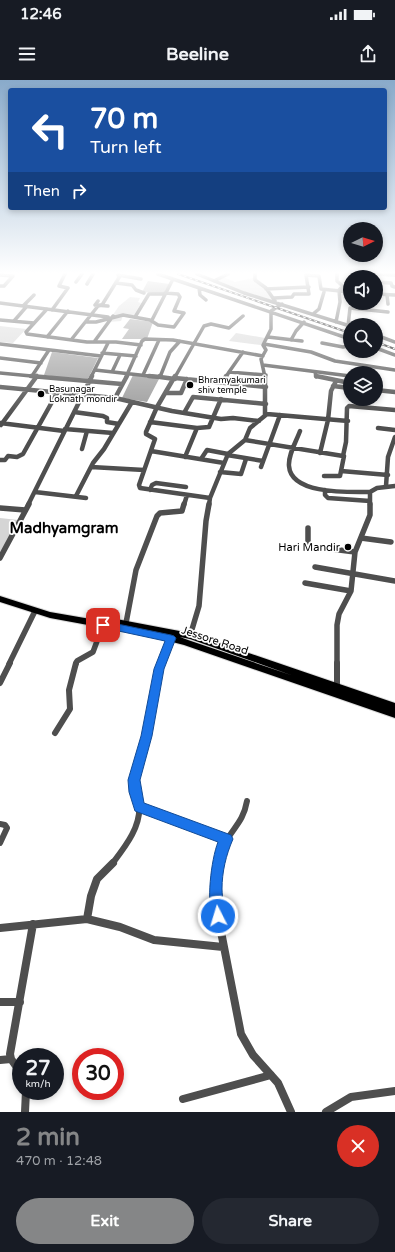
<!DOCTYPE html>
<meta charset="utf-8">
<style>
:root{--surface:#171b24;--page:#242831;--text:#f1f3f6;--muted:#9ea1a6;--accent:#858687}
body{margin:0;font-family:"Varela Round",sans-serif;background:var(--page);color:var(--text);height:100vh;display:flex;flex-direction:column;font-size:15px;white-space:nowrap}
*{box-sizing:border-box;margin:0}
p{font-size:13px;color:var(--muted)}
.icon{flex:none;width:22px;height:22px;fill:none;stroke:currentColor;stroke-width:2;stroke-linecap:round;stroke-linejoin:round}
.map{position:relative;height:1032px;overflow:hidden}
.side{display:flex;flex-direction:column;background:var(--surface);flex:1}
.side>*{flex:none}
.banner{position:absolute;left:8px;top:8px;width:379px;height:122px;border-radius:4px;box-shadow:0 2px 6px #0003;background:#1a4fa0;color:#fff;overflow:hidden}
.needle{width:26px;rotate:85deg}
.buttons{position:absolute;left:343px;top:142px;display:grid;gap:8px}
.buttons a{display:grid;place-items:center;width:40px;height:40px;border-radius:50%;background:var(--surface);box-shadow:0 2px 6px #0003;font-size:20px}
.speed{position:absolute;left:12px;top:968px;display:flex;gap:8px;font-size:20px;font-weight:700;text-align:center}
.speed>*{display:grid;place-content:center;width:52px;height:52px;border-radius:50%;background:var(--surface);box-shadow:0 2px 6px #0003;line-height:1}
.speed small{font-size:10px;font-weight:400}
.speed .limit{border:6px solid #d22;background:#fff;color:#111}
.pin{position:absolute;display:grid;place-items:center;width:34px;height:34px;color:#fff;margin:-17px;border-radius:8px;box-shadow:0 2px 6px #0006}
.me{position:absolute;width:44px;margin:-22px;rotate:355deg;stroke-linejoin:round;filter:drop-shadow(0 0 3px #0008)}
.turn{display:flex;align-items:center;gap:14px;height:84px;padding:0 16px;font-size:18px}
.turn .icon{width:52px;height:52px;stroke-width:2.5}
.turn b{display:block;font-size:28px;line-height:34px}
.then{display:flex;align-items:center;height:38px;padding:0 16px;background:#0003;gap:8px;font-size:15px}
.round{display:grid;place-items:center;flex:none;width:42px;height:42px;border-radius:21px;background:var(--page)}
.head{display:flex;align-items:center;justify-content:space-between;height:68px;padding:0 16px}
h1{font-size:24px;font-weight:700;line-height:30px;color:var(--accent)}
.action{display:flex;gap:8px;margin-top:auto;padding:8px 16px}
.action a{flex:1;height:46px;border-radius:24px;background:var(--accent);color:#fff;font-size:16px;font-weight:700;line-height:46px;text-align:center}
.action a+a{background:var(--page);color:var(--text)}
.status{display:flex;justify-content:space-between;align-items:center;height:28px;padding:0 20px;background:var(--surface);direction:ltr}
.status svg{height:11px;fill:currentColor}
header{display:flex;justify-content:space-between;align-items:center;height:52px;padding:0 16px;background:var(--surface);font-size:18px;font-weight:700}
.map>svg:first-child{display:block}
.green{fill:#d5d5d5}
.water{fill:#9c9c9c}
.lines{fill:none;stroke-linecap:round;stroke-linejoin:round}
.highway-casing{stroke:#dbdbdb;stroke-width:2}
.minor-far4{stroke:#4e4e4e;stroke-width:3.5}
.minor-far3{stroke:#4e4e4e;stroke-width:4.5}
.minor-far2{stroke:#4e4e4e;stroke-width:5.5}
.minor-far1{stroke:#4e4e4e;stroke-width:6}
.minor{stroke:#4e4e4e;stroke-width:8}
.highway{fill:#000;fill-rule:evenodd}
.rail-casing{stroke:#000;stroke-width:2}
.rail{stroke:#fff;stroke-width:1;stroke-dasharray:3;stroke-linecap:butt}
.route{fill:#1a73e8;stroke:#114b97}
.poi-dot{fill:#000;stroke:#fff;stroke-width:1.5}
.labels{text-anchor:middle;stroke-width:3.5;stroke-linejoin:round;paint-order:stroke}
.far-poi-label{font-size:9px;fill:#000;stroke:#fff;text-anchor:start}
.poi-label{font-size:11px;fill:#000;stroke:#fff;text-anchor:end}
.street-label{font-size:11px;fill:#000;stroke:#fff}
.district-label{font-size:15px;font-weight:bold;fill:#000;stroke:#fff}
</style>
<div class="status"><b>12:46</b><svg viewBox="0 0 49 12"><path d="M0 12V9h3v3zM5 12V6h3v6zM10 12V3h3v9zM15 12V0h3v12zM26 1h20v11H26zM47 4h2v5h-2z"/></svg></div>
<header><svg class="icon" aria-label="menu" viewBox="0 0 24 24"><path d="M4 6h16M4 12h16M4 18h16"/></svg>Beeline<svg class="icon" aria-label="share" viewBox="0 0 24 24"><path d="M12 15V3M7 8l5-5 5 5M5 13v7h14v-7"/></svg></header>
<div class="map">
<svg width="395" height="1032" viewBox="0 0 395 1032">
<rect width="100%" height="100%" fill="#fff"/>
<path class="green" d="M221,196L235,202L253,198L265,209L275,221L250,214L214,201Z
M130,217L140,218L138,222L141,223L134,235L123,236L121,241L108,242L119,226Z
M0,246L26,249L13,263L0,262Z
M236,253L265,258L261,265L229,261Z
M0,438L18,440L0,475Z"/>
<path class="water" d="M148,201L169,204L165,214L142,212Z
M130,239L153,242L147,259H122L129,249L123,248Z
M52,272L98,278L88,299L58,297L44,295Z
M133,295L159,299L147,322L122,318Z"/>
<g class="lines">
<g class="highway-casing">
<path id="highway" d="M0,516L50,532L108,542V539L111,538L190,553L395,623V638L184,565L153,557L50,538L0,522ZM180,557L190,559L291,595L188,560Z"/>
</g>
<path class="minor-far4" d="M158,194L350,259
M197,194L244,213L350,246
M255,194V200L266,208L275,221
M337,194V201L345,208
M359,194V197
M374,194L395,195
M0,195L13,196L4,206H0
M118,195L141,199
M214,201L228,194
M76,202L82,194
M376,202L391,203L392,206L395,207
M116,203L132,205L136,210L144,213
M87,204L93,194
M199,208L200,215L206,220
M266,209L309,207
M376,214L395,215
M387,215L388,224
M274,218L292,217L294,214H309L306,195L319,196L321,209L350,212
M98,221L95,225L108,226
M0,223L108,237
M23,226L34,215
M47,229L26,252L27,254L87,262H116L141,265
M52,230L68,208L59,206L65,194
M313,234L319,229L324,212
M135,237L149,214H165
M0,240L34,243
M152,240L173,199
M14,241L27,226
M86,242H96L123,235L150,240L158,245L174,247L184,233L174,231L180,217L178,214L165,213
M336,242L340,222L339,210L341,208L350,207
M348,246L350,228L388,232
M376,255L395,262
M47,257L68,231
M268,257L302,261
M71,260L98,226L102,225L120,196
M291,260L296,251L304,242
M94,262L113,236
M322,263L343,267L349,266L350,262
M0,264L101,276
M264,264L311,272L335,281L395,290
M376,268L395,275
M102,273L136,276
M0,278L41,283
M263,285L350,296
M95,290L158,297
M112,292L120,275
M229,292L243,272
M315,292L316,297
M0,293L42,297
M143,295L159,260
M32,296L49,270
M91,297L108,263
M126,297L142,261L145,259L173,260L263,276
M160,297L170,272L180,261
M175,297L204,246L211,244L229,248L243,236
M226,297L229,292L266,295
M265,297L261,279L266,270L263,265L271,249V231L282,224"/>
<path class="minor-far3" d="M31,296L122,304
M149,296L160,297
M160,296V297L175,299
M175,296L157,327L146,352V354L155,359L139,405L140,408L210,418
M316,296L350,303
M349,296H350
M175,298L266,307
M224,302L226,296
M333,306L350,308
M0,307L115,318L172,331L221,339L233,338L259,341
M376,310L395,312
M167,313H181L187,299
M115,318L127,296
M74,332L103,336L107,338V342L119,344
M184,333L193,317L266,324
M265,335V296
M150,342L197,348
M0,343L64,351
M1,345L37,296
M378,348L395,350
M65,349L113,353
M300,351C296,362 288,375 289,386C291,415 350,412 370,412
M245,360L250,348L267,334L348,341
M82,369L87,351
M151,371L224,383
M320,373L328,340L331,311L336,301
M227,375L263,381
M185,377L197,348L209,347L221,319
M201,379L207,370L228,374
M0,380H5L8,376L17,377L23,374L57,313
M91,387L144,390
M261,387L280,335
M341,391L388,395
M220,392L241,394L246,379
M324,396H340L344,376
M386,406L388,377L395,357
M150,410L152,405L156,403L186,407
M325,410V415L328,418L370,421
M35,412L86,418
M76,416L93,383L104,369L132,322
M28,425L92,296
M184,425L187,415
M209,425L210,418L228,374L245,360L343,376L346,362L347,328L349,326L395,330
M370,425V412L377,408L395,406"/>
<path class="minor-far2" d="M0,428L25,430
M308,448V466L355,472
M361,458L391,462
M0,478L29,424
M315,487L395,501
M305,503L351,511
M126,543L136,490L157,436L160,433L182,431L184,424
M190,556L199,526L206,441L209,424
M9,584L35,531
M76,584L77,581L93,572L103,545
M161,584L171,558
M337,584V545L339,534L351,511L355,472L370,435V424"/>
<path class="minor-far1" d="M337,583V609
M0,603L10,583
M55,653L70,629L69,610L76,583
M139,727L227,759
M0,744L5,745L7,748L0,763
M112,784C125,767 142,746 139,723C138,715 133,708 134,700C136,685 143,670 146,655C151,632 153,606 161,583
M219,784C220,778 221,770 224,765C233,747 243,743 247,721"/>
<path class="minor" d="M219,783L216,826L241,954L253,975L278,1003L291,1032
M87,839L91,816L97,799L113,783
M0,848L87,839L120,847L154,860L223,867
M0,922H20
M0,980L11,979
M21,993L11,979L10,974L33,844
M183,1019L271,995
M25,1032L26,1011
M326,1032L351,1017L395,1011"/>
<use href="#highway" class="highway"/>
<g class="rail-casing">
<path id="rail" d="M178,194L350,253
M376,262L395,269"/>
</g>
<use href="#rail" class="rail"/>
</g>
<linearGradient id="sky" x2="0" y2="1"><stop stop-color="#89aaca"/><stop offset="0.57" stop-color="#fff"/><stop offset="1" stop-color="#fff" stop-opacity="0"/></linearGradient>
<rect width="395" height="338" fill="url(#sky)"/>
<path class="route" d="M103,541L171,555L174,556L176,558L164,589L152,656L140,700L144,723L231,755L233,759C226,775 222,792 222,809C222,819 226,831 222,841L218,843L213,841C206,823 211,780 218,762L135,731L129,712L128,700L141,656L154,589L165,561L100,547L98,545L100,542Z"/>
<g class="poi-dot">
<circle cx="190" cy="305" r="4"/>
<circle cx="41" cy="314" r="4"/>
<circle cx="348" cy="467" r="4"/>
</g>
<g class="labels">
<g class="far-poi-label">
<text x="198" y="303">Bhramyakumari<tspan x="198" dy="10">shiv temple</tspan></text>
<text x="49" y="312">Basunagar<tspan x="49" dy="10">Loknath mondir</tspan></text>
</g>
<g class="poi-label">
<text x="340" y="471">Hari Mandir</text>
</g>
<g class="street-label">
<text transform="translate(215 560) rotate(18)" y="4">Jessore Road</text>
</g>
<g class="district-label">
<text x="64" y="453">Madhyamgram</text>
</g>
</g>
</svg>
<div class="buttons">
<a><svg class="needle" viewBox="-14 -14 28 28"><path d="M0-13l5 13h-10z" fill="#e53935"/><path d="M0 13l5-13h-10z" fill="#9ea1a6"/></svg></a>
<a><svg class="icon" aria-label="sound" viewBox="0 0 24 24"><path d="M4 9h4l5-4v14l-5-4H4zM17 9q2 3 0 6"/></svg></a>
<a><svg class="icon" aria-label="search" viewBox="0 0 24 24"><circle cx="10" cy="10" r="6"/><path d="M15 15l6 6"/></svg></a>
<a><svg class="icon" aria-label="layers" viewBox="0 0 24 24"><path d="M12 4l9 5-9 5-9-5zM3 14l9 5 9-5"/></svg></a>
</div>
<div class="speed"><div>27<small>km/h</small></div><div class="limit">30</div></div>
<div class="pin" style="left:103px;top:545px;background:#d93025"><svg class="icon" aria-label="arrive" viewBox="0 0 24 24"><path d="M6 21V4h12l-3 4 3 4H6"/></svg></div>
<svg class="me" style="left:218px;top:836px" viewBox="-20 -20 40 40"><circle r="17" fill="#1a73e8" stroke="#fff" stroke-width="3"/><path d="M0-11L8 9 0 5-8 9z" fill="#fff"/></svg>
<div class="banner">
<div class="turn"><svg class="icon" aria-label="left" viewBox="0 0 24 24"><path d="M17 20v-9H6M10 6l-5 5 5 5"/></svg><div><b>70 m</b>Turn left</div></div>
<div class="then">Then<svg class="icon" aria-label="right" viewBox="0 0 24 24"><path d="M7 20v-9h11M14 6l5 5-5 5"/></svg></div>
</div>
</div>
<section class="side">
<div class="head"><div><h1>2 min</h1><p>470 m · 12:48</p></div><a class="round" style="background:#d93025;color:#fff"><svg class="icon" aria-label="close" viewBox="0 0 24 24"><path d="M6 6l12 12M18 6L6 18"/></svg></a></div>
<div class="action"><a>Exit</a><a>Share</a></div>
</section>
